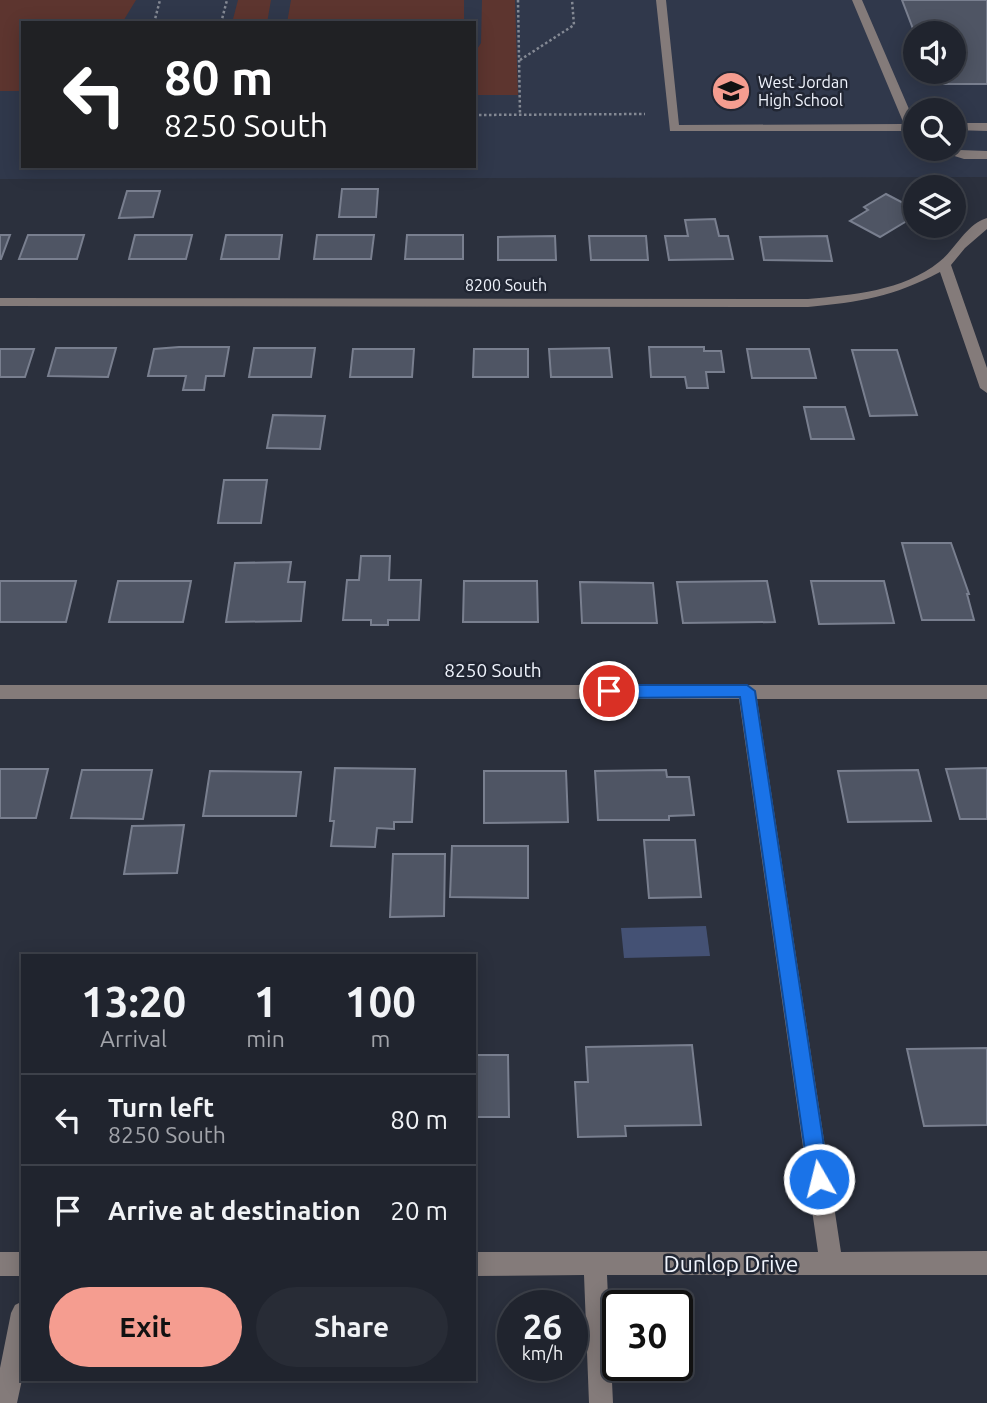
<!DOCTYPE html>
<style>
:root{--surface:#20242e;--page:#282c36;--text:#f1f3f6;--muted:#a2a4aa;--line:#3d414a;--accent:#f59d90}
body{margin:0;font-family:Ubuntu,sans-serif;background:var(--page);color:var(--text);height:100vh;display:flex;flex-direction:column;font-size:26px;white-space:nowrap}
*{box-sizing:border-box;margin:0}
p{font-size:23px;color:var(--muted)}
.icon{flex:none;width:38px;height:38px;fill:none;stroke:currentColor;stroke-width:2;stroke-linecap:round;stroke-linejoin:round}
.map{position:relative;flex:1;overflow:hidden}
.details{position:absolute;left:21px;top:954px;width:455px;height:427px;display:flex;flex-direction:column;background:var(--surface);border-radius:0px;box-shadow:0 4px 18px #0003,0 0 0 2px var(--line)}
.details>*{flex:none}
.hud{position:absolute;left:21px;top:21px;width:455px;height:147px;border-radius:0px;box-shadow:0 4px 18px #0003,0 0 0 2px var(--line);background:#202124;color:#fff;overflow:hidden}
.controls{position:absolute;left:903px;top:21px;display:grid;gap:14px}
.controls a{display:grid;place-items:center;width:63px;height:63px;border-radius:50%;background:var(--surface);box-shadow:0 4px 18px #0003,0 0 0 2px var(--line);font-size:35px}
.speed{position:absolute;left:497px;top:1290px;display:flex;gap:14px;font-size:35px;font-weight:700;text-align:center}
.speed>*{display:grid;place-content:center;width:91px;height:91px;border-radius:50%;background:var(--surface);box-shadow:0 4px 18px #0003,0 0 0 2px var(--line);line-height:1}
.speed small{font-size:18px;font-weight:400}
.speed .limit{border:4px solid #111;border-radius:10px;background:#fff;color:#111}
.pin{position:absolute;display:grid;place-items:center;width:60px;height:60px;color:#fff;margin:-30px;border:4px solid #fff;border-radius:50%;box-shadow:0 2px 7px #0007}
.me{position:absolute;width:77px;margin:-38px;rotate:352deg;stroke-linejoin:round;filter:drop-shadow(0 0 5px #0008)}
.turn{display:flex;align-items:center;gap:24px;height:147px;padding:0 28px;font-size:32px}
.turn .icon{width:91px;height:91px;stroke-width:2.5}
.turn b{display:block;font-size:49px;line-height:60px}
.eta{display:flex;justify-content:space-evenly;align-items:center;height:119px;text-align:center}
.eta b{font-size:42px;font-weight:700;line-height:49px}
.cta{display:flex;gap:14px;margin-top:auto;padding:14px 28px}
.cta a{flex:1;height:80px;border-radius:42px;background:var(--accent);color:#111;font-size:28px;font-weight:700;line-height:80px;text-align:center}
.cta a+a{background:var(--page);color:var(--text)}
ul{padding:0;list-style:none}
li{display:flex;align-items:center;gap:21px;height:91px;padding:0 28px;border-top:2px solid var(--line)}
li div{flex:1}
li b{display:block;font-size:26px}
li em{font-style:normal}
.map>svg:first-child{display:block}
.built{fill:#30384b;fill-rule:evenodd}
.green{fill:#5d352f}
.water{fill:#445174}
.building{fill:#4f5564;stroke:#797f8f;stroke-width:2}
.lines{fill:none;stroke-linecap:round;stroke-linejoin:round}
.path{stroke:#848994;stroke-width:2.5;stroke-dasharray:2.5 2.5;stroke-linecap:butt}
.minor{fill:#847b7a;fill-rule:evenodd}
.route{fill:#1a73e8;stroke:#114b97;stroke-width:2}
.labels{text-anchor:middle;stroke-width:5;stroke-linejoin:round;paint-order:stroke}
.far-poi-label{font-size:16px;fill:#f0f4fd;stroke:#212633;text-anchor:start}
.far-street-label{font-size:16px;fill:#f0f4fd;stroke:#212633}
.street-label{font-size:19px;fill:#f0f4fd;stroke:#212633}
.near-street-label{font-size:23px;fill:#f0f4fd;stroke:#212633}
</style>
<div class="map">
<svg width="987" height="1403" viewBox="0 0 987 1403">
<rect width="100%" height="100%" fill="#2b303d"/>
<path class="built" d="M0,0H987V177L0,179ZM23,23H474V166H23ZM915,33H954V72H915ZM915,110H954V149H915Z"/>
<path class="green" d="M0,0H136L122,23H23V91H0Z
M238,0H271L267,23H232Z
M291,0H464V23H287Z
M482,0H515L518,95H474V54L481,43Z"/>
<path class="water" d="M706,926L710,956L624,958L621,928Z"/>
<path class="building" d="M902,0H987V84H935L930,72H954V33L915,34Z
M342,189H378L376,217H339Z
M127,191H160L153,217L119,218Z
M886,194L915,209V216L880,237L850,221L868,210L864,207Z
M715,219L719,236H728L733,259L669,260L665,236H688L685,220Z
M0,235H10L1,259H0Z
M28,235H84L77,259H19Z
M135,235H192L186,259H129Z
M226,235H282L279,259H221Z
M317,235H374L371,259H314Z
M407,235H463V259H405Z
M555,236L556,260H498V237Z
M589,236H646L648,260H591Z
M827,236L832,261L764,260L760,237Z
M179,347H229L224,376H206L204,390H183L186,376H148L154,349Z
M649,347H704V351H721L724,372H706L708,388H687L685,377H651Z
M56,348H116L108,377L48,376Z
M254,348H315L311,377H249Z
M609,348L612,377H551L549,349Z
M0,349H34L25,377H0Z
M353,349H414L412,377H350Z
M474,349H528V377H473Z
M747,349H809L816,378H752Z
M852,350H897L917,415L870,416Z
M804,407H845L854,439H811Z
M273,415L325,416L320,449L267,448Z
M224,480H267L261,523H218Z
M902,543H951L969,594H967L974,620H922Z
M361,556H390L389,580H421L419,620H388V625H371V620H343L347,580H359Z
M291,562L288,582H305L301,621L226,622L235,563Z
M0,581H76L66,622H0Z
M118,581H191L183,622H109Z
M464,581H537L538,622H463Z
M767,581L775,622L683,623L677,582Z
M811,581H884L894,623L819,624Z
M580,582L653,583L657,623H582Z
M335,768L415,769L412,822H394V829L377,828L375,847L331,846L334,821H330Z
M987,768V819H960L946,769Z
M0,769H48L36,818H0Z
M82,770H152L143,819L71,818Z
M666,770L667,777H689L694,815L669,816V820H598L595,771Z
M918,770L931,821L848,822L838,771Z
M210,771L301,772L296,816H203Z
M484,771H566L568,822L484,823Z
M184,825L177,873L124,874L132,826Z
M644,840H695L701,897L649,898Z
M452,846H528V898L450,897Z
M393,854H445L444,916L390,917Z
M692,1045L701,1125L625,1126L626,1136L578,1137L575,1082H588L586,1047Z
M987,1048V1125L924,1126L907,1049Z
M474,1055H508L509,1117H474Z"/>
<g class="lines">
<path class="path" d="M518,0L520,114
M154,23L160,0
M221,23L227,0
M520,60L574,25L572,0
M474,115L645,114"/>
<path class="minor" d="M656,0H666L679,125L904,124L852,0H862L915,123V134L908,131H670Z
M987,123V131L954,130V123Z
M932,149L987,151V159H964Z
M987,218V229L965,248L951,265L987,368V393L980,388L940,272C893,297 860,302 808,307L0,306V298L808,299C852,295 903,291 939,262C956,249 965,225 987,218Z
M0,685H987V699H757L841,1252L987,1251V1275H607L613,1403H589L584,1275L474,1276V1252H818L739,699H0Z
M0,1252H23V1276H0Z
M23,1301V1375L17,1403H0V1368L11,1313L15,1305Z"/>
</g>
<path class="route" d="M609,685H747L755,691L829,1179L826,1186L819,1189L812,1186L809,1179L740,697L609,698L601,691Z"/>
<defs>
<g id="school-disc" transform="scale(2.0125)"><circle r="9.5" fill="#f59d90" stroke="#212633"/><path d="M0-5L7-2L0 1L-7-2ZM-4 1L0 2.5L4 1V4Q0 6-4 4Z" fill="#111"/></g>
</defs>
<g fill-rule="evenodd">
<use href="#school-disc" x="731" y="91"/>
</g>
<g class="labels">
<g class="far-poi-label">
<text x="758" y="88">West Jordan<tspan x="758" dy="18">High School</tspan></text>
</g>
<g class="far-street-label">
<text x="506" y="291">8200 South</text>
</g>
<g class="street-label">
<text x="493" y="677">8250 South</text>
</g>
<g class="near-street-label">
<text x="731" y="1272">Dunlop Drive</text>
</g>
</g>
</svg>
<div class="controls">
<a><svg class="icon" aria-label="sound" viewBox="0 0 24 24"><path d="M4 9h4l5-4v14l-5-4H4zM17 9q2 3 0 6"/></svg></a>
<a><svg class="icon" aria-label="search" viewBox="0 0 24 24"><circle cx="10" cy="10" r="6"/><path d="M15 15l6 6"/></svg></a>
<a><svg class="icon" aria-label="layers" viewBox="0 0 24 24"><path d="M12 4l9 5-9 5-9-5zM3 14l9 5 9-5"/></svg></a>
</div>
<div class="speed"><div>26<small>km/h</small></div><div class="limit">30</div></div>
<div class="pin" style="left:609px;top:691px;background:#d93025"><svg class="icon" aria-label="arrive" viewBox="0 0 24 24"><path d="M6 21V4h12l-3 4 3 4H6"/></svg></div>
<svg class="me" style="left:819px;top:1179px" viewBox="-20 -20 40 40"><circle r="17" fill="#1a73e8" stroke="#fff" stroke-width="3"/><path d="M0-11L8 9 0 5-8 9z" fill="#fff"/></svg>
<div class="hud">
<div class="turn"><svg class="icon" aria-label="left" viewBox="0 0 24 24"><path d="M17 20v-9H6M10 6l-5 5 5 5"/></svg><div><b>80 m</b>8250 South</div></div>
</div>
<section class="details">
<div class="eta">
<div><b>13:20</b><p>Arrival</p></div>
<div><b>1</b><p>min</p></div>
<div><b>100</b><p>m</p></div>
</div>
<ul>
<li><svg class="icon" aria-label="left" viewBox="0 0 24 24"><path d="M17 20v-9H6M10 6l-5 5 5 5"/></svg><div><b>Turn left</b><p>8250 South</p></div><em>80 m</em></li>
<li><svg class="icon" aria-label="arrive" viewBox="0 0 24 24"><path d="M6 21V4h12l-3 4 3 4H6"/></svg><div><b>Arrive at destination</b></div><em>20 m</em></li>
</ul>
<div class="cta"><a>Exit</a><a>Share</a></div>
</section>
</div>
